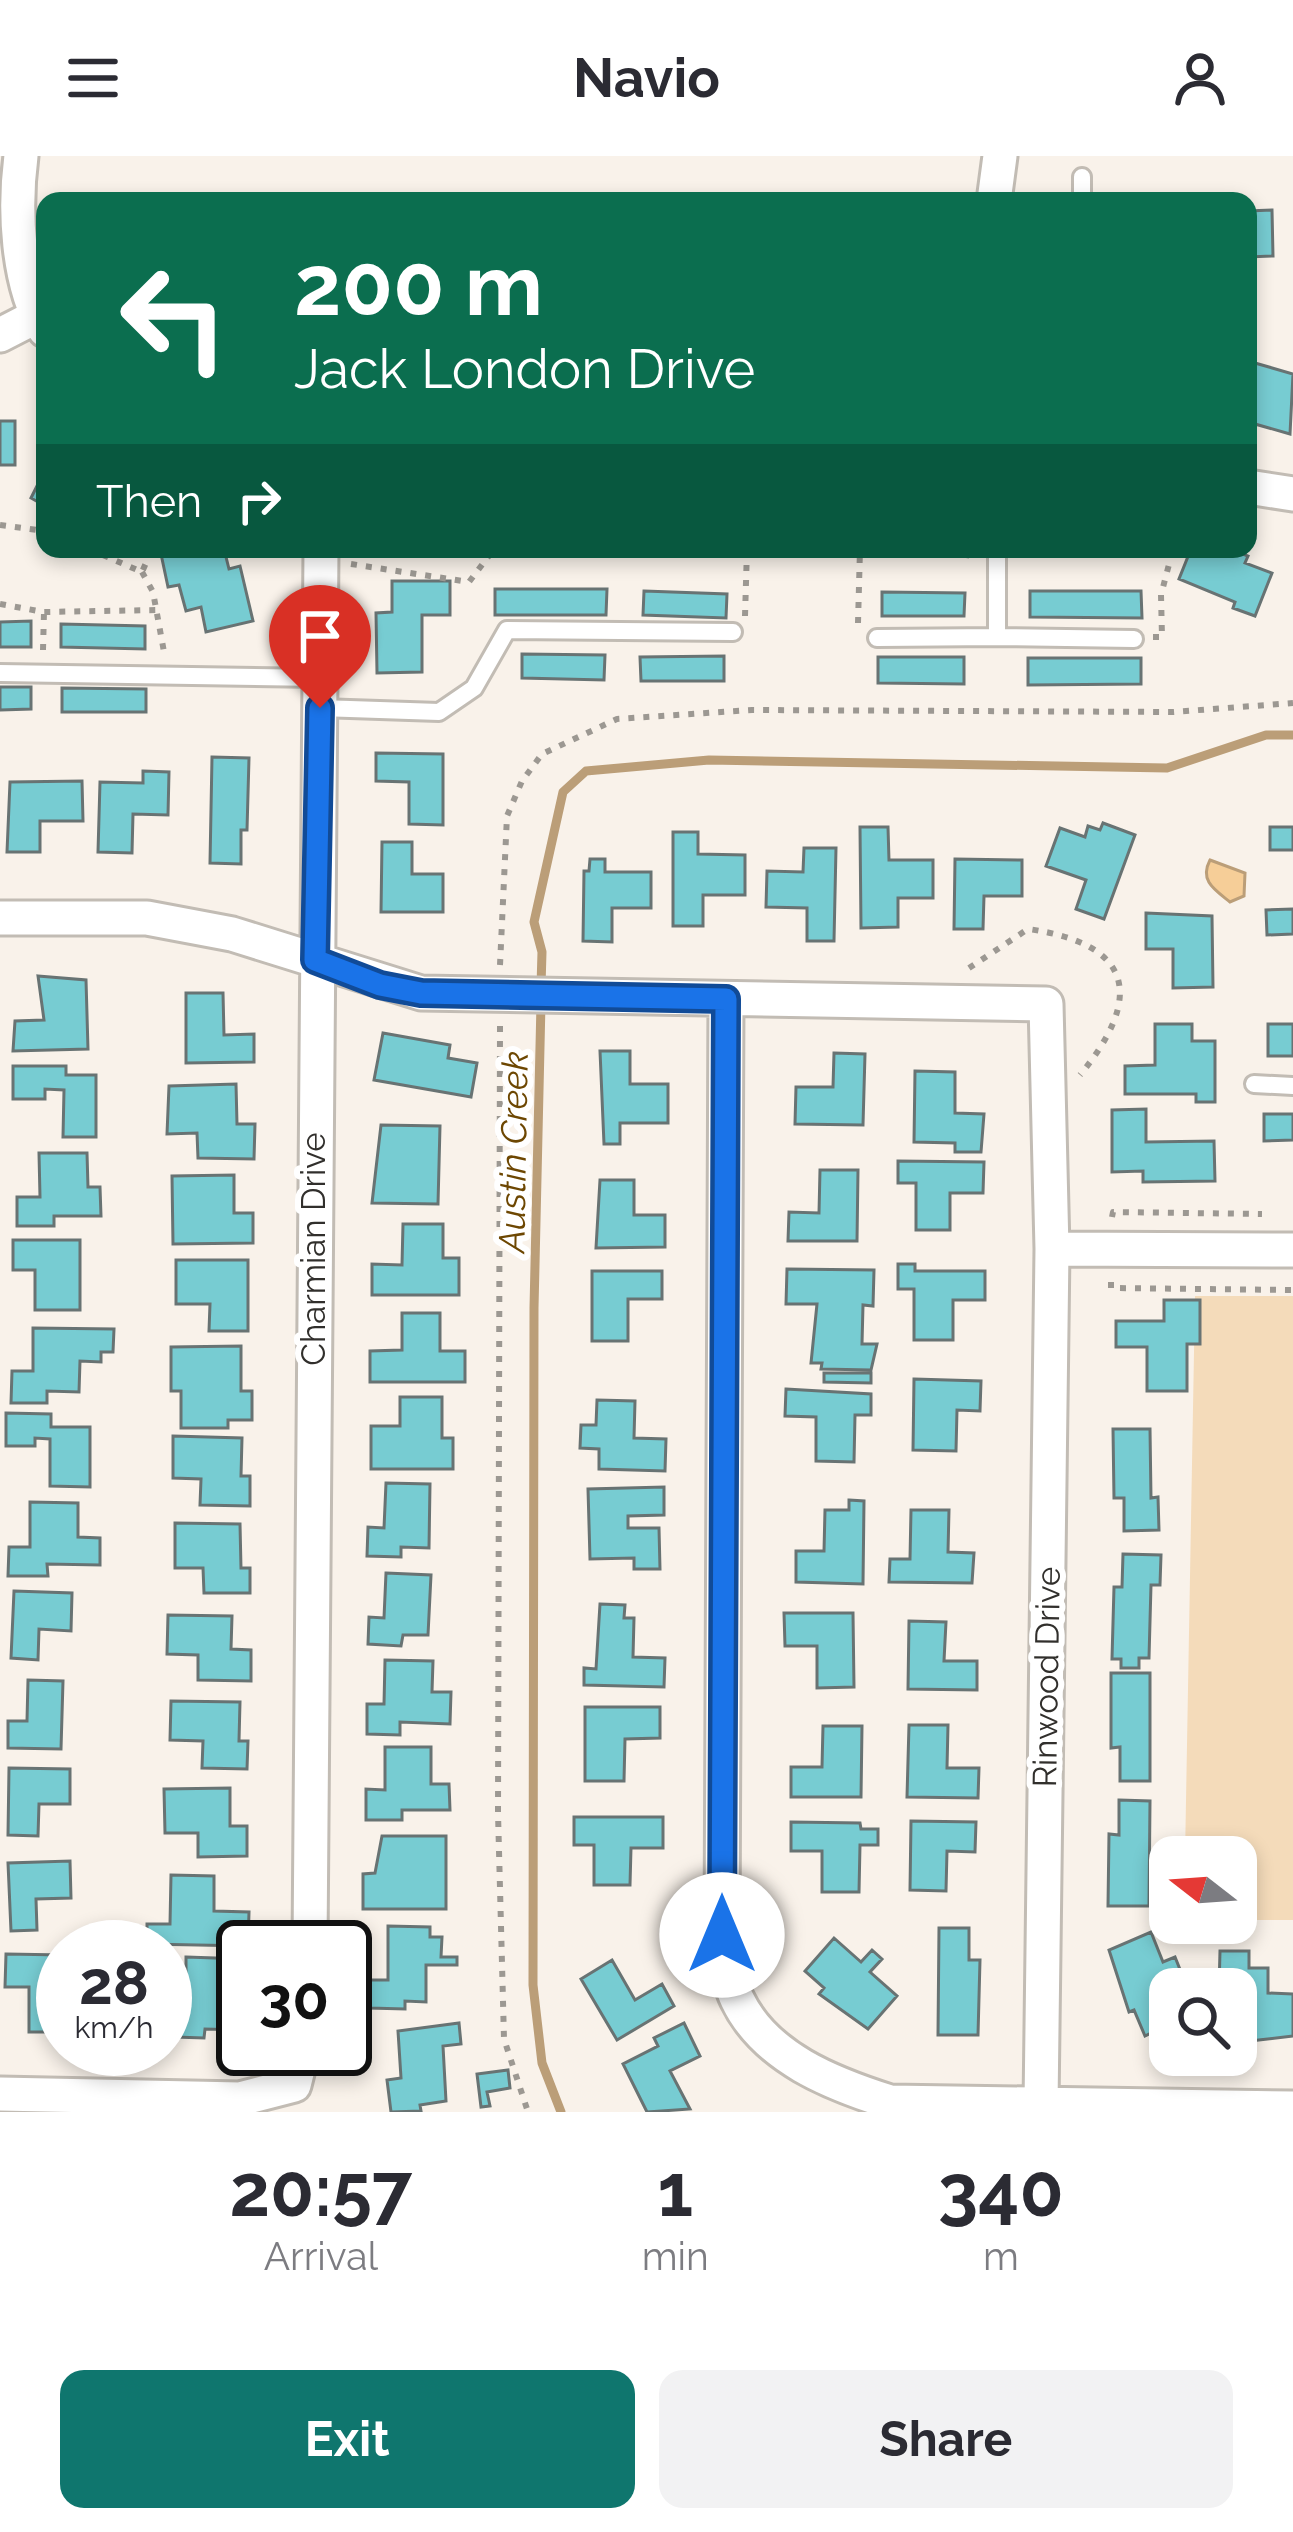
<!DOCTYPE html>
<style>
:root{--surface:#fff;--page:#f2f2f3;--text:#2b2b33;--muted:#7c7c81;--accent:#0f766e}
body{margin:0;font-family:Raleway,sans-serif;background:var(--page);color:var(--text);height:100vh;display:flex;flex-direction:column;font-size:45px;white-space:nowrap}
*{box-sizing:border-box;margin:0}
p{font-size:39px;color:var(--muted)}
.icon{flex:none;width:66px;height:66px;fill:none;stroke:currentColor;stroke-width:2;stroke-linecap:round;stroke-linejoin:round}
.map{position:relative;height:1956px;overflow:hidden}
.panel{display:flex;flex-direction:column;background:var(--surface);flex:1}
.panel>*{flex:none}
.banner{position:absolute;left:36px;top:36px;width:1221px;height:366px;border-radius:24px;box-shadow:0 6px 18px #0003;background:#0b6e4f;color:#fff;overflow:hidden}
.needle{width:78px;rotate:287deg}
.fabs{position:absolute;left:1149px;top:1680px;display:grid;gap:24px}
.fabs a{display:grid;place-items:center;width:108px;height:108px;border-radius:24px;background:var(--surface);box-shadow:0 6px 18px #0003;font-size:60px}
.speed{position:absolute;left:36px;top:1764px;display:flex;gap:24px;font-size:60px;font-weight:700;text-align:center}
.speed>*{display:grid;place-content:center;width:156px;height:156px;border-radius:50%;background:var(--surface);box-shadow:0 6px 18px #0003;line-height:1}
.speed small{font-size:30px;font-weight:400}
.speed .limit{border:6px solid #111;border-radius:18px;background:#fff;color:#111}
.pin{position:absolute;display:grid;place-items:center;width:102px;height:102px;color:#fff;margin:-123px -51px;border-radius:50% 50% 50% 0;rotate:-45deg;box-shadow:0 0 12px #0007}
.pin .icon{rotate:45deg}
.me{position:absolute;width:132px;margin:-66px;rotate:0deg;stroke-linejoin:round;filter:drop-shadow(0 0 9px #0008)}
.turn{display:flex;align-items:center;gap:42px;height:252px;padding:0 60px;font-size:54px}
.turn .icon{width:156px;height:156px;stroke-width:2.5}
.turn b{display:block;font-size:84px;line-height:102px}
.then{display:flex;align-items:center;height:114px;padding:0 60px;background:#0003;gap:24px;font-size:45px}
.eta{display:flex;justify-content:space-evenly;align-items:center;height:204px;text-align:center}
.eta b{font-size:72px;font-weight:700;line-height:84px}
.cta{display:flex;gap:24px;margin-top:auto;padding:24px 60px}
.cta a{flex:1;height:138px;border-radius:24px;background:var(--accent);color:#fff;font-size:48px;font-weight:700;line-height:138px;text-align:center}
.cta a+a{background:var(--page);color:var(--text)}
header{display:flex;justify-content:space-between;align-items:center;height:156px;padding:0 60px;background:var(--surface);font-size:54px;font-weight:700}
.map>svg:first-child{display:block}
.green{fill:#f4dbba}
.water{fill:#f6ce98;stroke:#bb9e78;stroke-width:3}
.lines{fill:none;stroke-linecap:round;stroke-linejoin:round}
.stream{stroke:#bb9e78;stroke-width:9}
.building{fill:#77ccd2;stroke:#687373;stroke-width:3}
.service-casing{stroke:#c2bcb4;stroke-width:22}
.minor-casing{stroke:#c2bcb4;stroke-width:39}
.path{stroke:#9c9892;stroke-width:6;stroke-dasharray:6 9;stroke-linecap:butt}
.service{stroke:#fff;stroke-width:16}
.minor{stroke:#fff;stroke-width:33}
.route-casing{stroke:#114b97;stroke-width:30}
.route{stroke:#1a73e8;stroke-width:21}
.labels{text-anchor:middle;stroke-width:12;stroke-linejoin:round;paint-order:stroke}
.street-label{font-size:33px;fill:#312f2c;stroke:#fff}
.water-label{font-size:36px;font-style:italic;fill:#6d4702;stroke:#fff}
</style>
<header><svg class="icon" aria-label="menu" viewBox="0 0 24 24"><path d="M4 6h16M4 12h16M4 18h16"/></svg>Navio<svg class="icon" aria-label="person" viewBox="0 0 24 24"><circle cx="12" cy="8" r="4"/><path d="M4 21q1-7 8-7t8 7"/></svg></header>
<div class="map">
<svg width="1293" height="1956" viewBox="0 0 1293 1956">
<rect width="100%" height="100%" fill="#f9f2ea"/>
<path class="green" d="M1195,1140H1293V1764H1236V1701H1185Z"/>
<path class="water" d="M1210,704L1245,717L1244,740L1230,746C1215,734 1199,725 1210,704Z"/>
<g class="lines">
<path class="stream" d="M541,830L542,796L534,766L563,636L586,615L709,604L1167,612L1266,579H1293
M541,847L534,1152L533,1829L542,1907L561,1956"/>
</g>
<path class="building" d="M1272,54L1273,100L1248,101V55Z
M1248,205L1293,218L1290,278L1248,266Z
M0,265H15V309H0Z
M45,314V350L31,342Z
M184,393H224L229,413L240,410L253,465L206,476L201,451L186,455L179,429L168,431L161,398Z
M1191,393H1231L1248,400L1245,407L1272,417L1255,460L1233,452L1235,446L1179,423Z
M392,425H450V459H422V516L377,517L376,457L392,456Z
M495,433H607L606,459H495Z
M644,435L727,438L726,462L643,459Z
M1030,435H1141L1142,462L1030,461Z
M882,436L965,437L964,460H882Z
M31,465V491H0V466Z
M61,468L145,470V493L61,491Z
M522,498L605,499L604,524L522,522Z
M724,500V525H641L640,501Z
M878,501H964V528L878,527Z
M1028,502H1141V528L1028,529Z
M0,531H31V553L0,554Z
M62,532L146,533V556H62Z
M376,597L443,598V669L409,668V626L376,625Z
M212,601L249,602L247,674H241V708L210,707Z
M143,615L169,616L168,659L133,658L132,697L98,696L100,626L143,627Z
M82,625L83,665H40V696H7L10,626Z
M1103,667L1135,679L1104,763L1076,753L1086,724L1046,710L1060,672L1085,681L1088,670L1100,674Z
M860,671H888L889,704H933V742H898V771L861,772Z
M1270,671H1293V694H1270Z
M673,676H698V698L745,699V739H703V770H673Z
M382,686H412V718H443V756H381Z
M804,692H836L834,785H807V752L766,751L767,715L803,716Z
M590,703H605V716H651V752H612V786L583,785L584,715H589Z
M955,703L1022,704V740H984L983,773H954Z
M1293,753V778L1267,779L1266,754Z
M1146,757L1212,760L1213,831L1173,832V793H1146Z
M38,820L86,824L88,893L13,895L15,865L44,864Z
M186,837H223L224,879L254,878V906L186,907Z
M1155,868H1192V885H1215V946H1196V938H1125V910L1155,909Z
M1268,868H1293V900H1268Z
M383,877L450,889L448,902L477,907L471,941L374,924Z
M600,895H630V928H668V967H620V988H604Z
M834,897L865,898L863,969L795,968L796,931H833Z
M13,910H66V919H96V981H63L64,934L45,933V943H13Z
M915,915L955,916V957L984,958L981,996H955V987L914,986Z
M236,928L237,968H255L254,1003L198,1002L197,977L167,978L169,930Z
M1146,953V986L1214,985L1215,1025L1143,1026V1015L1112,1016V954Z
M1264,958H1293V984L1264,985Z
M381,969L440,970L438,1048L372,1047Z
M39,997H87L88,1031H100L101,1060H54V1070H17V1041H40Z
M898,1005L984,1006L983,1037H950V1074H916V1027H898Z
M820,1014H858L857,1085H788L789,1056L819,1057Z
M234,1019V1057H253V1087L173,1088L172,1020Z
M600,1024H634V1059H665V1091L596,1092Z
M403,1068H443V1102H459V1139H372V1108L402,1109Z
M13,1084H80V1154H35V1114H13Z
M176,1104H248V1175H209L210,1148H176Z
M898,1108H915V1115H985V1144H953V1184H914V1133H898Z
M787,1113L874,1114L873,1150L863,1149L862,1188H877L871,1214L821,1213L822,1207H811L817,1148H786Z
M592,1115H662V1143H628V1185H592Z
M1164,1144H1200V1188H1187V1235H1147V1191H1116V1165H1164Z
M402,1157H440V1195H465V1226H370V1195L402,1194Z
M33,1172L114,1173L113,1196H101V1206L80,1205L79,1236L47,1235V1247H11L12,1215H33Z
M241,1190V1235H252V1264H228V1272H181V1235H171V1191Z
M824,1217H871V1227L824,1226Z
M914,1223L981,1225L980,1255L957,1254L956,1295L913,1294Z
M786,1233L871,1238V1259H855L854,1306L816,1305V1261L785,1260Z
M400,1241H442V1282H453V1313H371V1270H400Z
M597,1244L635,1245L634,1282L666,1283L665,1315L599,1313V1293L580,1292L581,1269H596Z
M6,1257L51,1258V1271H90V1331L50,1330V1283L35,1282V1290H6Z
M1113,1273H1150L1151,1342L1158,1341L1159,1374L1124,1375V1342H1114Z
M173,1280L242,1282L241,1320H250V1350L200,1349L201,1323L173,1322Z
M386,1327L430,1328L429,1392L401,1391V1401L367,1400L368,1371L384,1372Z
M664,1331V1359L628,1360V1372H659L660,1413H634V1402L590,1403L588,1333Z
M849,1344L864,1345L863,1428L796,1426V1395H824L825,1354H849Z
M30,1346L78,1347V1381L100,1382V1409L47,1408L48,1420H8L9,1391H30Z
M911,1354H949L948,1396L974,1397L972,1427L889,1426L890,1403H910Z
M175,1367L240,1368L241,1412H250V1437H204L203,1412H175Z
M1123,1398L1161,1399L1160,1429H1151L1149,1502H1139V1512H1121V1503H1112L1114,1431H1122Z
M386,1417L431,1419L428,1479H403L401,1490L368,1488L369,1461L384,1462Z
M14,1435L72,1437L71,1475L39,1473L38,1504L11,1502Z
M600,1448L625,1449L624,1462H634L633,1501L665,1502L664,1531L584,1529V1512L596,1513Z
M784,1457H853L854,1531L817,1532V1490H785Z
M168,1459L232,1460L231,1493L251,1494V1525L198,1524V1499L167,1498Z
M909,1465L946,1466L944,1505H977V1534L908,1533Z
M385,1504L433,1505L432,1536H451L450,1568L400,1566V1579L367,1578V1548H384Z
M1111,1517H1150V1625H1120V1591L1111,1592Z
M28,1524L63,1525L61,1593L8,1592V1565H27Z
M171,1545L240,1546L239,1585H248L247,1613L202,1612L203,1585L170,1584Z
M585,1551H660V1582L625,1583L624,1625H585Z
M909,1569H948L947,1612H979L978,1642L907,1641Z
M823,1570H862L861,1641H791V1611H822Z
M385,1591H431V1628H449L450,1654H402V1664H366V1633L385,1634Z
M9,1612L70,1613V1648H39L38,1680L8,1679Z
M230,1632V1670H247V1700L198,1701V1677H165L164,1633Z
M1119,1644L1150,1645L1149,1750H1108L1109,1678L1119,1679Z
M574,1661H663V1692H631L630,1729H594V1689H574Z
M911,1665L976,1666L975,1696L947,1695L946,1735L910,1734Z
M791,1666L860,1667L861,1673H878V1689H860L859,1736H822V1695H791Z
M382,1680H446V1753H363V1718L375,1717Z
M70,1705L71,1742L36,1743L37,1774L11,1775L8,1707Z
M171,1719L214,1720V1755L249,1756L248,1790L147,1788V1768H170Z
M388,1770L430,1771V1781H442L441,1801H457V1809H426V1846L405,1845V1853L369,1852L370,1824H388Z
M939,1772H969V1804H980L978,1879H938Z
M1151,1776L1163,1806L1175,1801L1185,1826L1170,1832V1868L1145,1880L1134,1854L1129,1856L1109,1794Z
M834,1782L861,1806L872,1794L882,1803L870,1816L897,1840L868,1873L819,1838L824,1832L805,1815Z
M1220,1795H1249V1812H1268V1837L1293,1838V1880L1241,1886V1879H1236V1833H1219Z
M6,1798L63,1799V1876H29V1831H5Z
M186,1801L243,1803V1874L205,1873L204,1882L175,1881L176,1819H186Z
M612,1804L635,1844L662,1828L674,1850L617,1884L581,1823Z
M459,1867L461,1888L443,1890L446,1945L420,1949L421,1955L391,1956L387,1924L401,1922L398,1875Z
M684,1867L700,1900L670,1915L690,1953L647,1956L623,1908L658,1890L654,1882Z
M508,1914L510,1932L487,1936L490,1950L481,1951L477,1918Z"/>
<g class="lines">
<g class="service-casing">
<path id="service" d="M1082,21V45
M997,481L1134,483
M877,482L997,481V393
M0,517L319,522
M320,552L439,556L474,532L507,474L733,476
M1254,928L1293,930"/>
</g>
<g class="minor-casing">
<path id="minor" d="M21,0C14,53 17,127 45,174
M994,45L1000,0
M0,179L37,160
M1248,331L1293,338
M0,762H147L232,778L421,837L1046,848L1052,1093L1041,1949
M726,843L722,1779C727,1799 728,1825 737,1843C765,1902 833,1928 890,1946L1293,1952
M1052,1093L1293,1094
M310,1791L321,393
M0,1938L240,1943L294,1929L303,1893"/>
</g>
<path class="path" d="M0,369L45,375
M89,393L142,416L152,393
M934,393L972,400
M351,408L469,426L494,393
M142,416L153,436L164,496
M0,448L44,456L157,454
M745,460L747,393
M858,467L860,393
M1153,481H1162L1161,439L1173,393
M43,494L44,456
M500,809L507,660L522,625L542,598L617,563L752,554L1173,556L1293,547
M969,812L1028,773C1134,788 1144,841 1080,919
M500,870L498,1657L504,1883L528,1956
M1112,1061L1113,1056L1262,1058
M1111,1126V1132L1293,1134"/>
<use href="#service" class="service"/>
<use href="#minor" class="minor"/>
</g>
<g class="lines">
<g class="route-casing">
<path id="route" d="M320,552L315,804L380,829L421,837L726,843L722,1779"/>
</g>
<use href="#route" class="route"/>
</g>
<g class="labels">
<g class="street-label">
<text transform="translate(313 1093) rotate(-90)" y="12">Charmian Drive</text>
<text transform="translate(1046 1521) rotate(-89)" y="12">Rinwood Drive</text>
</g>
<g class="water-label">
<text transform="translate(513 996) rotate(-89)" y="13">Austin Creek</text>
</g>
</g>
</svg>
<div class="fabs">
<a><svg class="needle" viewBox="-14 -14 28 28"><path d="M0-13l5 13h-10z" fill="#e53935"/><path d="M0 13l5-13h-10z" fill="#7c7c81"/></svg></a>
<a><svg class="icon" aria-label="search" viewBox="0 0 24 24"><circle cx="10" cy="10" r="6"/><path d="M15 15l6 6"/></svg></a>
</div>
<div class="speed"><div>28<small>km/h</small></div><div class="limit">30</div></div>
<div class="pin" style="left:320px;top:552px;background:#d93025"><svg class="icon" aria-label="arrive" viewBox="0 0 24 24"><path d="M6 21V4h12l-3 4 3 4H6"/></svg></div>
<svg class="me" style="left:722px;top:1779px" viewBox="-20 -20 40 40"><circle r="19" fill="#fff"/><path d="M0-13L10 11 0 6-10 11z" fill="#1a73e8"/></svg>
<div class="banner">
<div class="turn"><svg class="icon" aria-label="left" viewBox="0 0 24 24"><path d="M17 20v-9H6M10 6l-5 5 5 5"/></svg><div><b>200 m</b>Jack London Drive</div></div>
<div class="then">Then<svg class="icon" aria-label="right" viewBox="0 0 24 24"><path d="M7 20v-9h11M14 6l5 5-5 5"/></svg></div>
</div>
</div>
<section class="panel">
<div class="eta">
<div><b>20:57</b><p>Arrival</p></div>
<div><b>1</b><p>min</p></div>
<div><b>340</b><p>m</p></div>
</div>
<div class="cta"><a>Exit</a><a>Share</a></div>
</section>
